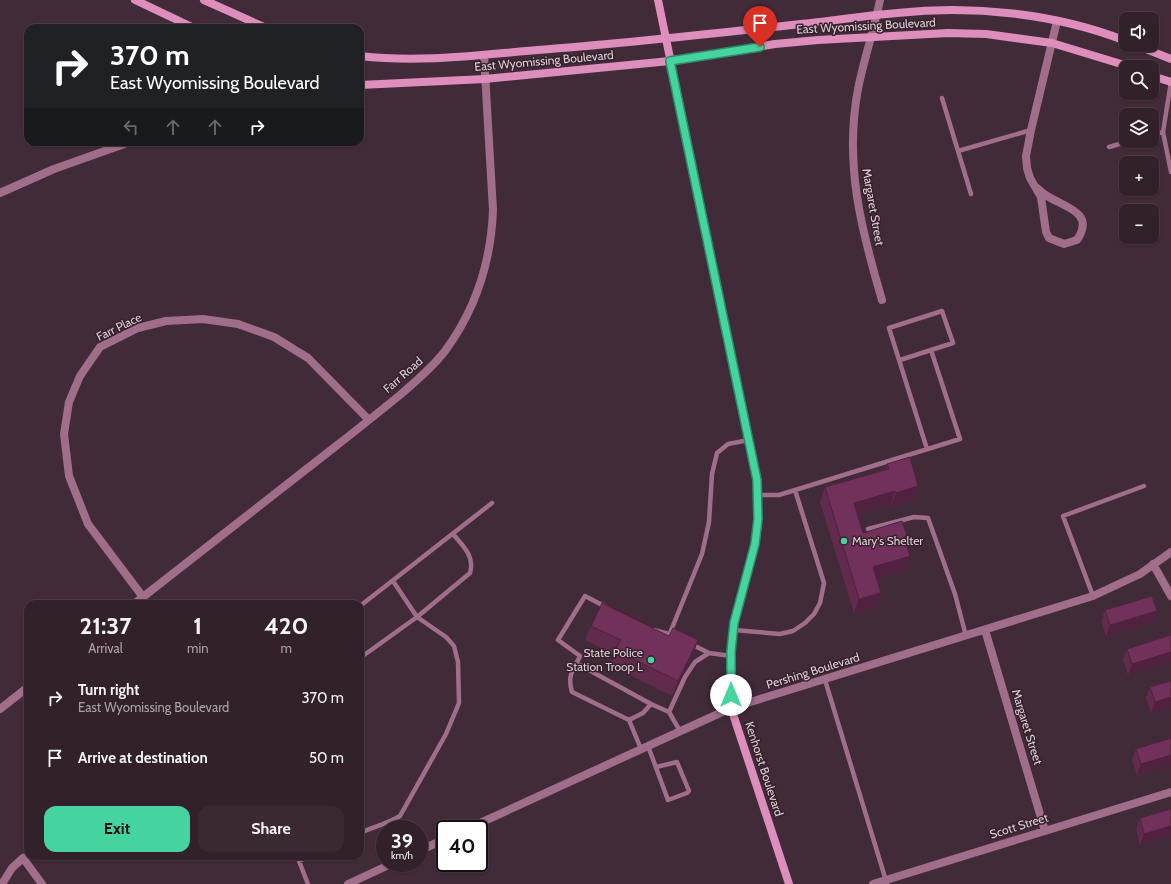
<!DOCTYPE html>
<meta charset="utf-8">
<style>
:root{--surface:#32202a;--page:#3a2832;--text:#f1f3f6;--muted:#a8a3a8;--line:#4d3e47;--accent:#45d49f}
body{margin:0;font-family:Cabin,sans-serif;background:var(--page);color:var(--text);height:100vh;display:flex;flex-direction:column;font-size:15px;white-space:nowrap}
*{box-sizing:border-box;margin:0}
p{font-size:13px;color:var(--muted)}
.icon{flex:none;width:22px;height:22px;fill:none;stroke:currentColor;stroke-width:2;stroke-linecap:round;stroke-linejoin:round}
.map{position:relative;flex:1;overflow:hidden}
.drawer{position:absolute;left:24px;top:600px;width:340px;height:260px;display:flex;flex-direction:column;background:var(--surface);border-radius:12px;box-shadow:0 1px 3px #0004,0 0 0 1px var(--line)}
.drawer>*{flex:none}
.top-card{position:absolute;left:24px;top:24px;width:340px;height:122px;border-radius:12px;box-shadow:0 1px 3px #0004,0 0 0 1px var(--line);background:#202124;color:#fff;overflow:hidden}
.tools{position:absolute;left:1119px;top:12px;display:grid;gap:8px}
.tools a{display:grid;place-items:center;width:40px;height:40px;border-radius:8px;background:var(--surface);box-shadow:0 1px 3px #0004,0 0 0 1px var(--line);font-size:20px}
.speed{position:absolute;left:376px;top:820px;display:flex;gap:8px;font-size:20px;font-weight:700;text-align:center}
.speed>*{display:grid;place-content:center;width:52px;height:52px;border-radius:50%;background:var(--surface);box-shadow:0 1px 3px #0004,0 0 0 1px var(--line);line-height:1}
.speed small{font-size:10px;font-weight:400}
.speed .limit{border:2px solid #111;border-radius:6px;background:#fff;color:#111}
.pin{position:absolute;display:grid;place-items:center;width:34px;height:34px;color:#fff;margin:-41px -17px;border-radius:50% 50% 50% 0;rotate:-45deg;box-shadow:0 0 4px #0007}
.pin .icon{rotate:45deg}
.me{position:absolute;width:44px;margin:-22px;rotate:0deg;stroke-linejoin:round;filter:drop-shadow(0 0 3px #0008)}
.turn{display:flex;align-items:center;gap:14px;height:84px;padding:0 20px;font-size:18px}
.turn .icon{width:52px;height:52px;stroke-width:2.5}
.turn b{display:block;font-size:28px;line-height:34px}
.lanes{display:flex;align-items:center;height:38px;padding:0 20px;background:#0003;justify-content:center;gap:20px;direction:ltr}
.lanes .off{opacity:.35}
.eta{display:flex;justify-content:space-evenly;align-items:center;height:68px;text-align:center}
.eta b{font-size:24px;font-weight:700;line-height:28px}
.button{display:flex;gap:8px;margin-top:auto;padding:8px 20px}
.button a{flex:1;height:46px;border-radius:12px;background:var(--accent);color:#111;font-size:16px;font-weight:700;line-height:46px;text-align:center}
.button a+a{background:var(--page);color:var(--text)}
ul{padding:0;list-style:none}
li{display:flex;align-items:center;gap:12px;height:60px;padding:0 20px}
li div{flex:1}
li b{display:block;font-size:15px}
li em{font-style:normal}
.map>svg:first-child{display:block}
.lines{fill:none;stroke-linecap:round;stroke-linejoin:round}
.lane{stroke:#a06e8b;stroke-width:4.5}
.street{stroke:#a06e8b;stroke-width:8}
.secondary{stroke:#dd8ebd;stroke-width:8}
.wall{fill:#622a4d}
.shaded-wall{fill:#50223f}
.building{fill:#72315a;stroke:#50223f}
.route-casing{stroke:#2d8a67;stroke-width:10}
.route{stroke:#45d49f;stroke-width:7}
.poi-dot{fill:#45d49f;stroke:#37212e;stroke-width:1.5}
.labels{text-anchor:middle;stroke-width:3;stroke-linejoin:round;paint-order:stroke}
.street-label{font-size:12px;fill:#decfd7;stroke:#37212e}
.poi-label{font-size:12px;fill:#decfd7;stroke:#37212e;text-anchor:start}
</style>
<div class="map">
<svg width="1171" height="884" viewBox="0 0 1171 884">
<rect width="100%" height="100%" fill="#422b38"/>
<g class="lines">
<path class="lane" d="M1171,82L1163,132L1171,172
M942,98L971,194
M1152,135L1163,132
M1109,147L1130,141
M958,151L1031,130
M900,360L953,343L942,311L889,328L927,449
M758,495H779L960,439L931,350
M868,529L914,517L928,518L955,594L966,636
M393,581L417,617L470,573C475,556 463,546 453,534
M1093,596L1063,516L1144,486
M360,606L492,503
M606,607L585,596L558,640L580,656C573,671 567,675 572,692L629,720L641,749
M654,630L676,636
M734,630L780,634L793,631L805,623L814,614L820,603L824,583L795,490
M670,633L702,554L709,522L712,474L717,453L728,444L749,440
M691,644L709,653L731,656
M360,658L417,617L446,637L454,646L458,662L459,703L446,734L400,816C387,824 373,827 360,833
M576,663L651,704L669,712
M825,680L887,884
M629,720L643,713L651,704
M680,731L669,712L685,677L695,662L709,653
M648,746L668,800L687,793L689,791L677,762L656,767
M390,823L393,829
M23,858L28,851
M308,884L299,861L310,856"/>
<path class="street" d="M880,0C874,30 864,59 858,89C844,163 861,229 882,300
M1037,188C1041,191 1044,195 1049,197C1067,208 1095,213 1077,240L1064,244L1049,238L1046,232L1041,197L1030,178L1027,168L1026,156L1031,130L1057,21
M0,193L54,169L130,142
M1153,564L1171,596
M143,597L88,524L69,476L64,434L69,402L80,376L100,347L138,328L166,321L203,319L238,324L274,337L308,358L369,420
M134,604C201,551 269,499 336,446C358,429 379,412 400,395C416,381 432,368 445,351C476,309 491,262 493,210L484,56
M985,630L1045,831
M0,709L28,687
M467,829L731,708L1093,596L1140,574L1171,552
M419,851L445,839
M2,884L12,868L23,858L42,884
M348,884L393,863
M873,884L1171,792"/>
<path class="secondary" d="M135,0L194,28
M204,0L266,28
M658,0L757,480L758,519L755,544L734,623L731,652V708L789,884
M1136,45L1171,59
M360,56C420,63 478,55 538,50C632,43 726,32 820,22C845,19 871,15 897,13C972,5 1055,13 1126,41
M1152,76L1171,82
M360,85L485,79L670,61L775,44L818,40L948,33L986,34L1052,43L1131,67"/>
</g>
<path class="wall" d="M887,464L913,501L890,507V505L857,515L863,533L905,541V571L877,579L881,593L876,607L854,613L820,502L825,487L885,470Z
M1105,610L1157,611L1153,622L1106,636L1101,621Z
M591,626L669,636L698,640L693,655L672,696L610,665L614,654L585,640Z
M1171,635L1128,675L1123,659L1127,649Z
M1171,681L1151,713L1146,698L1150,687Z
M1171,738L1137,775L1132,760L1136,749Z
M1171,809V835L1140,845L1136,829L1140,818Z"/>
<path class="shaded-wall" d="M918,486L913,501L890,507L896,493Z
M895,491L890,505L848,518L854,503Z
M910,556L905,571L868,582L873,567Z
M881,593L876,607L854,613L859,599Z
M1157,611L1153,622L1106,636L1110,625Z
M698,640L693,655L672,696L678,681Z
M1171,652V662L1128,675L1132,664Z
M1171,697V707L1151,713L1155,702Z
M1171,755V765L1137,775L1141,764Z
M1171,826V835L1140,845L1144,834Z"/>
<path class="building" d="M910,457L918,486L896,493L895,491L854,503L863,533L902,521L907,536L904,537L910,556L873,567L881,593L859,599L825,487L889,469L887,464Z
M1152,596L1157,611L1110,625L1105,610Z
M602,603L669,636L673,628L698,640L678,681L615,650L621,640L591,626Z
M1171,635V652L1132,664L1127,649Z
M1171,681V697L1155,702L1150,687Z
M1171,738V755L1141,764L1136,749Z
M1171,809V826L1144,834L1140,818Z"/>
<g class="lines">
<g class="route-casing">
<path id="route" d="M731,695V652L734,623L755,544L758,519L757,480L670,61L760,47"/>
</g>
<use href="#route" class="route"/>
</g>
<g class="poi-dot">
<circle cx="844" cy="541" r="4"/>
<circle cx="651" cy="660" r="4"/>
</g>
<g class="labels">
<g class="street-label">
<text transform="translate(866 26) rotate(-3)" y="4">East Wyomissing Boulevard</text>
<text transform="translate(544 61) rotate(-5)" y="4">East Wyomissing Boulevard</text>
<text transform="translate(873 207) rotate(80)" y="4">Margaret Street</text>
<text transform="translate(119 327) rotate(-26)" y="4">Farr Place</text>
<text transform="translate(403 375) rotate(-41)" y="4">Farr Road</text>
<text transform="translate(813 671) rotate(-17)" y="4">Pershing Boulevard</text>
<text transform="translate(1027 727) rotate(73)" y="4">Margaret Street</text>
<text transform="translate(764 769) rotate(72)" y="4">Kenhorst Boulevard</text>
<text transform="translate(1019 826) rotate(-17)" y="4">Scott Street</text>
</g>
<g class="poi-label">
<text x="852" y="545">Mary's Shelter</text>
<text x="643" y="657" text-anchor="end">State Police<tspan x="643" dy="14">Station Troop L</tspan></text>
</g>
</g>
</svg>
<div class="tools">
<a><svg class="icon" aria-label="sound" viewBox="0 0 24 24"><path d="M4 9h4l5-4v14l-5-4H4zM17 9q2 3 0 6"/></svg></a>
<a><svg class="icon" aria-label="search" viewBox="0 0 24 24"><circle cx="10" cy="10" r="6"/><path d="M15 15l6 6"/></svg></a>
<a><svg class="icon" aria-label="layers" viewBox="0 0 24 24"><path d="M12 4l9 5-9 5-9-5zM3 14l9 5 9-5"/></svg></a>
<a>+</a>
<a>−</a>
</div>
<div class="speed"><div>39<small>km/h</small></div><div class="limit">40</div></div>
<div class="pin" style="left:760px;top:47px;background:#d93025"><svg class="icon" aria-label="arrive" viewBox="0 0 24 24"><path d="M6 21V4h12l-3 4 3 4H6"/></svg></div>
<svg class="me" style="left:731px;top:695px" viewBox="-20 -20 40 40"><circle r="19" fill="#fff"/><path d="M0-13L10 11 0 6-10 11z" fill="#45d49f"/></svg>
<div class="top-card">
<div class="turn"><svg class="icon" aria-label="right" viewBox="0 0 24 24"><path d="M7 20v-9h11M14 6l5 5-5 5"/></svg><div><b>370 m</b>East Wyomissing Boulevard</div></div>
<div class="lanes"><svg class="icon off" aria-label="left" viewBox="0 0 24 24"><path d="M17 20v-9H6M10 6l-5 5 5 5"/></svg><svg class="icon off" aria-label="ahead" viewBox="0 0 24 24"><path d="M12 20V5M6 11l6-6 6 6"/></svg><svg class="icon off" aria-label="ahead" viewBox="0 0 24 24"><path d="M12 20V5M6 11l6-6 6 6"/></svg><svg class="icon" aria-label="right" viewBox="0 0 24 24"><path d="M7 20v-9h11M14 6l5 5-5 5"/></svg></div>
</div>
<section class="drawer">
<div class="eta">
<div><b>21:37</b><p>Arrival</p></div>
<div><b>1</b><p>min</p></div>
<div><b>420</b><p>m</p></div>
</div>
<ul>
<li><svg class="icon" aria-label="right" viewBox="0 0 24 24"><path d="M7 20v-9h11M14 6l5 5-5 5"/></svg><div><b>Turn right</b><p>East Wyomissing Boulevard</p></div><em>370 m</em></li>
<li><svg class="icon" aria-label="arrive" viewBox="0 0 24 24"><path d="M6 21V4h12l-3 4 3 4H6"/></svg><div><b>Arrive at destination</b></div><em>50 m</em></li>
</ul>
<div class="button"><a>Exit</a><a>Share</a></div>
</section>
</div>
